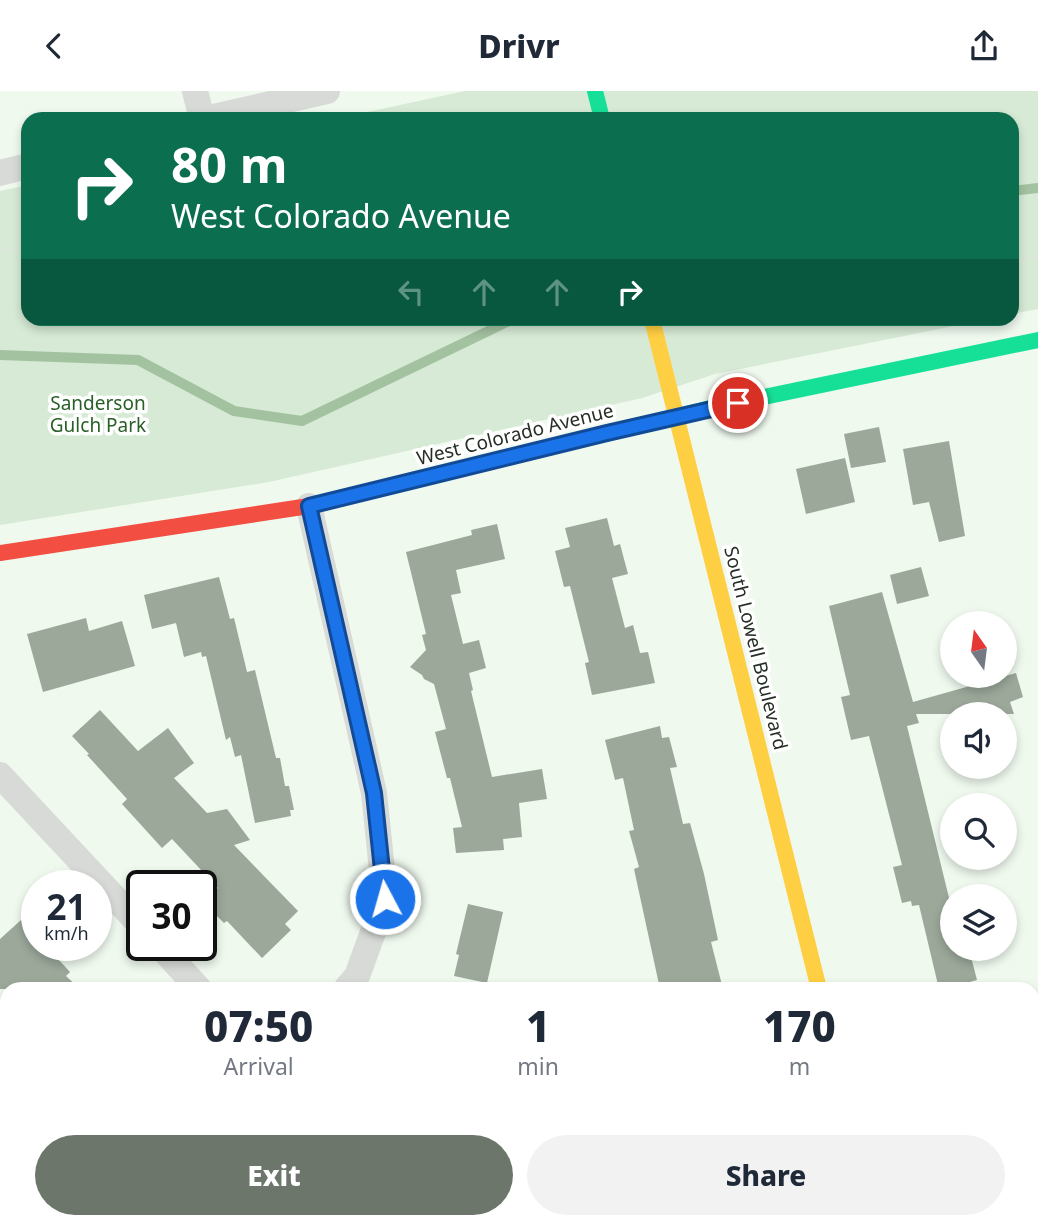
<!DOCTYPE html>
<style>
:root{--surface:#fff;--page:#f2f2f3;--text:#1f2937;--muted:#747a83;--accent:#6c766b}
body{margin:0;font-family:"Noto Sans",sans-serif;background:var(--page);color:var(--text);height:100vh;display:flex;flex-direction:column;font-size:26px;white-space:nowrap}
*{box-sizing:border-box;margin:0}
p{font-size:23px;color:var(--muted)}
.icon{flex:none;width:38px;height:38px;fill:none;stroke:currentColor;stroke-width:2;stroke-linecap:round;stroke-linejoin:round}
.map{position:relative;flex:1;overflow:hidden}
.sheet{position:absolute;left:0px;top:891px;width:1040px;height:247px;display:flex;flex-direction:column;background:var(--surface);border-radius:21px 21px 0 0;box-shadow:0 4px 10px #0003}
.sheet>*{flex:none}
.guide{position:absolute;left:21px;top:21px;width:998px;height:214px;border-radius:21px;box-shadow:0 4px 10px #0003;background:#0b6e4f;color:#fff;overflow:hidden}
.needle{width:46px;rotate:346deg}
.buttons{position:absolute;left:940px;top:520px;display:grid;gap:14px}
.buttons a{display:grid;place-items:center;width:77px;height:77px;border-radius:50%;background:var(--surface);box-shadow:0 4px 10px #0003;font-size:35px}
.speed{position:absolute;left:21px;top:779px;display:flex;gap:14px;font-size:35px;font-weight:700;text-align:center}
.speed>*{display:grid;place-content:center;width:91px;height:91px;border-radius:50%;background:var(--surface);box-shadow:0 4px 10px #0003;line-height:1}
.speed small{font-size:18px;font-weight:400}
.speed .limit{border:4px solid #111;border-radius:10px;background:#fff;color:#111}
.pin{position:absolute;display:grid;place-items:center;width:60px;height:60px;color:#fff;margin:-30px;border:4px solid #fff;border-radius:50%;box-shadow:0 2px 7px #0007}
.me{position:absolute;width:77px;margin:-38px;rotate:354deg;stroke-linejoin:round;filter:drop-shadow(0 0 5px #0008)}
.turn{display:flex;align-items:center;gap:24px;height:147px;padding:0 35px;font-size:32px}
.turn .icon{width:91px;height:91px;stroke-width:2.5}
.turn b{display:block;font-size:49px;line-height:60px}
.lanes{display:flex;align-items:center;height:66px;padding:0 35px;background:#0003;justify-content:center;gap:35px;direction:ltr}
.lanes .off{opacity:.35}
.eta{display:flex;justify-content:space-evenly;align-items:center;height:119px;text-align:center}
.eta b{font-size:42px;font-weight:800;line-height:49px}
.button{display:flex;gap:14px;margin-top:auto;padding:14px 35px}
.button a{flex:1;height:80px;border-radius:42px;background:var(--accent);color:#fff;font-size:28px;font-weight:800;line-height:80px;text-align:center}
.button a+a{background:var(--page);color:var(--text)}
header{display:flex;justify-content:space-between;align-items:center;height:91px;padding:0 35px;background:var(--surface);font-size:32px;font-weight:800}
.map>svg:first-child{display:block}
.green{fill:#d6ead5}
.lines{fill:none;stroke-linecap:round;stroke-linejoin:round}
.stream{stroke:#a3c2a0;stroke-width:10}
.building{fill:#9ba89a}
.path{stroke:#e0e3df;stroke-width:4.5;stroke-dasharray:2 5;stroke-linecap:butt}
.street{stroke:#d8dad7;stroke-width:26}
.fast{stroke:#16e098;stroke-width:16}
.slow{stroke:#ffcf43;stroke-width:16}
.jam{stroke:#f24e42;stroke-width:16}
.route-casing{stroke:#114b97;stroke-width:18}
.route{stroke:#1a73e8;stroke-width:12}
.labels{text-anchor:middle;stroke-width:7;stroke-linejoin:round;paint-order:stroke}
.park-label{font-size:19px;fill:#285f26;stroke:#fff}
.street-label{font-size:19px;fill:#262f25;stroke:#fff}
</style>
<header><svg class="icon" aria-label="back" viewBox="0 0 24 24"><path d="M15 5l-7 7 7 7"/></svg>Drivr<svg class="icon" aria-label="share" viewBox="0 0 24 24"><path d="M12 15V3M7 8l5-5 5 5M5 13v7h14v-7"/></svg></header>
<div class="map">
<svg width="1038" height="1136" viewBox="0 0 1038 1136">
<rect width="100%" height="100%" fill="#eff9ee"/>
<path class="green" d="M465,0H1038V218L1012,223V28H335Z
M28,94V228H989L715,283L642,307L269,391L0,434V100Z"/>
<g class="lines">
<path class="stream" d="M1012,100L1038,97
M0,264L138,269L234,320L302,330L513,228"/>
</g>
<path class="building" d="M879,336L886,371L851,377L844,343Z
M949,350L965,445L939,451L929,411L913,414L903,358Z
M845,367L855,411L806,423L796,378Z
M607,427L614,455L620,453L628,483L612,487L625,537L633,534L640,562L648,561L655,592L592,604L585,572L589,571L570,495L564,496L555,460L570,456L565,437Z
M497,433L505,468L456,479L461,502L451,504L463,553L479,549L486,577L469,582L473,599L471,600L492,686L542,678L547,708L519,712L522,746L503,748L504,759L456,762L453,737L462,736L450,687H447L435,641L446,638L434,593L424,588L422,584L410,576L426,559L422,544L426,543L406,461L472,444L471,439Z
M921,476L929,505L897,513L890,484Z
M219,486L230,528L234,527L247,581L255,579L276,667H280L285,695H289L294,719H290L291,725L255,732L241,664L235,666L230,646L226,649L206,565L202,566L201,561L184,566L176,532L152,538L144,504Z
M882,501L913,611L1016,582L1023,606L1010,611L1014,623H916L919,632L907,635L952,819V858H969L977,889L952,896V898H939L919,814L912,815L911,810L902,812L893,776L902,774L869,645L851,649L841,606L850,604L829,515Z
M86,527L89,540L122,530L135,575L43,601L27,543Z
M100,619L138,660L168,637L194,672L174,687L207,722L227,718L250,749L234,754L298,820L285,833L291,839L262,867L227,830L224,832L203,811L218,797L172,748L162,757L122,713L127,708L87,664L89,663L72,645Z
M660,635L662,647L669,646L677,676L670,677L683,733L690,732L704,783L718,849L711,851L723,898H660L634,778L639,776L629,740L634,739L623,687L615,689L605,649Z
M468,813L503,821L487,892L454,885L459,864L456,863Z
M21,829L37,846V854H45L70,881L66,885L80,898H0V848Z"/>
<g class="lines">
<path class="path" d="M0,159L28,160
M1012,170L1038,164"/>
<path class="street" d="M195,0L202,28
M205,28L327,0
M0,82L28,75
M309,415L374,702L385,808L357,885L346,898
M0,684L142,836
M159,854L199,898
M392,1130L397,1136"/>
<path class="fast" d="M595,0L602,28
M457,379L711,317L1038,249
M876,1130L877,1136"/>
<path class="slow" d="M652,228L819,898"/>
<path class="jam" d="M0,462L309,415L457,379"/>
</g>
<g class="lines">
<g class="route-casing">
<path id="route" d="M385,808L374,702L309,415L607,342L738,312"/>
</g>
<use href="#route" class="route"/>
</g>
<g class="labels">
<g class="park-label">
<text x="98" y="319">Sanderson<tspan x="98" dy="22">Gulch Park</tspan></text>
</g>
<g class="street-label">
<text transform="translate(515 343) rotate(-14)" y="7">West Colorado Avenue</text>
<text transform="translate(756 557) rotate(76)" y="7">South Lowell Boulevard</text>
</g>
</g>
</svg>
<div class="buttons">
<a><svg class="needle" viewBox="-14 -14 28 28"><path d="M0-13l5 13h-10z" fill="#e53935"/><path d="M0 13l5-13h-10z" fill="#747a83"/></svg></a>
<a><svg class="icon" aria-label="sound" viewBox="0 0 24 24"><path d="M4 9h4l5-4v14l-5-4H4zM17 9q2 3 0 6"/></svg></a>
<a><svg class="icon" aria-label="search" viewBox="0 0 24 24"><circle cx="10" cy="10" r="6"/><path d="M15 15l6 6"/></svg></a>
<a><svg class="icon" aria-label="layers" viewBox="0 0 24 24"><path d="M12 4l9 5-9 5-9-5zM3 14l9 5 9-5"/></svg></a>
</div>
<div class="speed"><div>21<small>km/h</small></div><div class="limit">30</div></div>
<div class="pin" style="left:738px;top:312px;background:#d93025"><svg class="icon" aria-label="arrive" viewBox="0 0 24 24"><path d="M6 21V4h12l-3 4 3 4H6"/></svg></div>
<svg class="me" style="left:385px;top:808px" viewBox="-20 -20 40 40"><circle r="17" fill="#1a73e8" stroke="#fff" stroke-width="3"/><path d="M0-11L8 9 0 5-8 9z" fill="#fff"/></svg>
<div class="guide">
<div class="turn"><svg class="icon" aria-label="right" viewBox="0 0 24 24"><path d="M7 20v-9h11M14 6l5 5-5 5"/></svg><div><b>80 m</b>West Colorado Avenue</div></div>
<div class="lanes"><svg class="icon off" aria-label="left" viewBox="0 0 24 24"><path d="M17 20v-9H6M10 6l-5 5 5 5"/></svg><svg class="icon off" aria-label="ahead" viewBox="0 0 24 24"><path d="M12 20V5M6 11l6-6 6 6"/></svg><svg class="icon off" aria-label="ahead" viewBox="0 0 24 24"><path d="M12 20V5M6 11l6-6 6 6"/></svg><svg class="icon" aria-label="right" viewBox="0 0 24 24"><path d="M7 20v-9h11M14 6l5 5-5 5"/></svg></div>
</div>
<section class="sheet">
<div class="eta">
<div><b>07:50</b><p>Arrival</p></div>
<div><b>1</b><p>min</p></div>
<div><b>170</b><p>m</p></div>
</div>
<div class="button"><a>Exit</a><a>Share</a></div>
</section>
</div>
